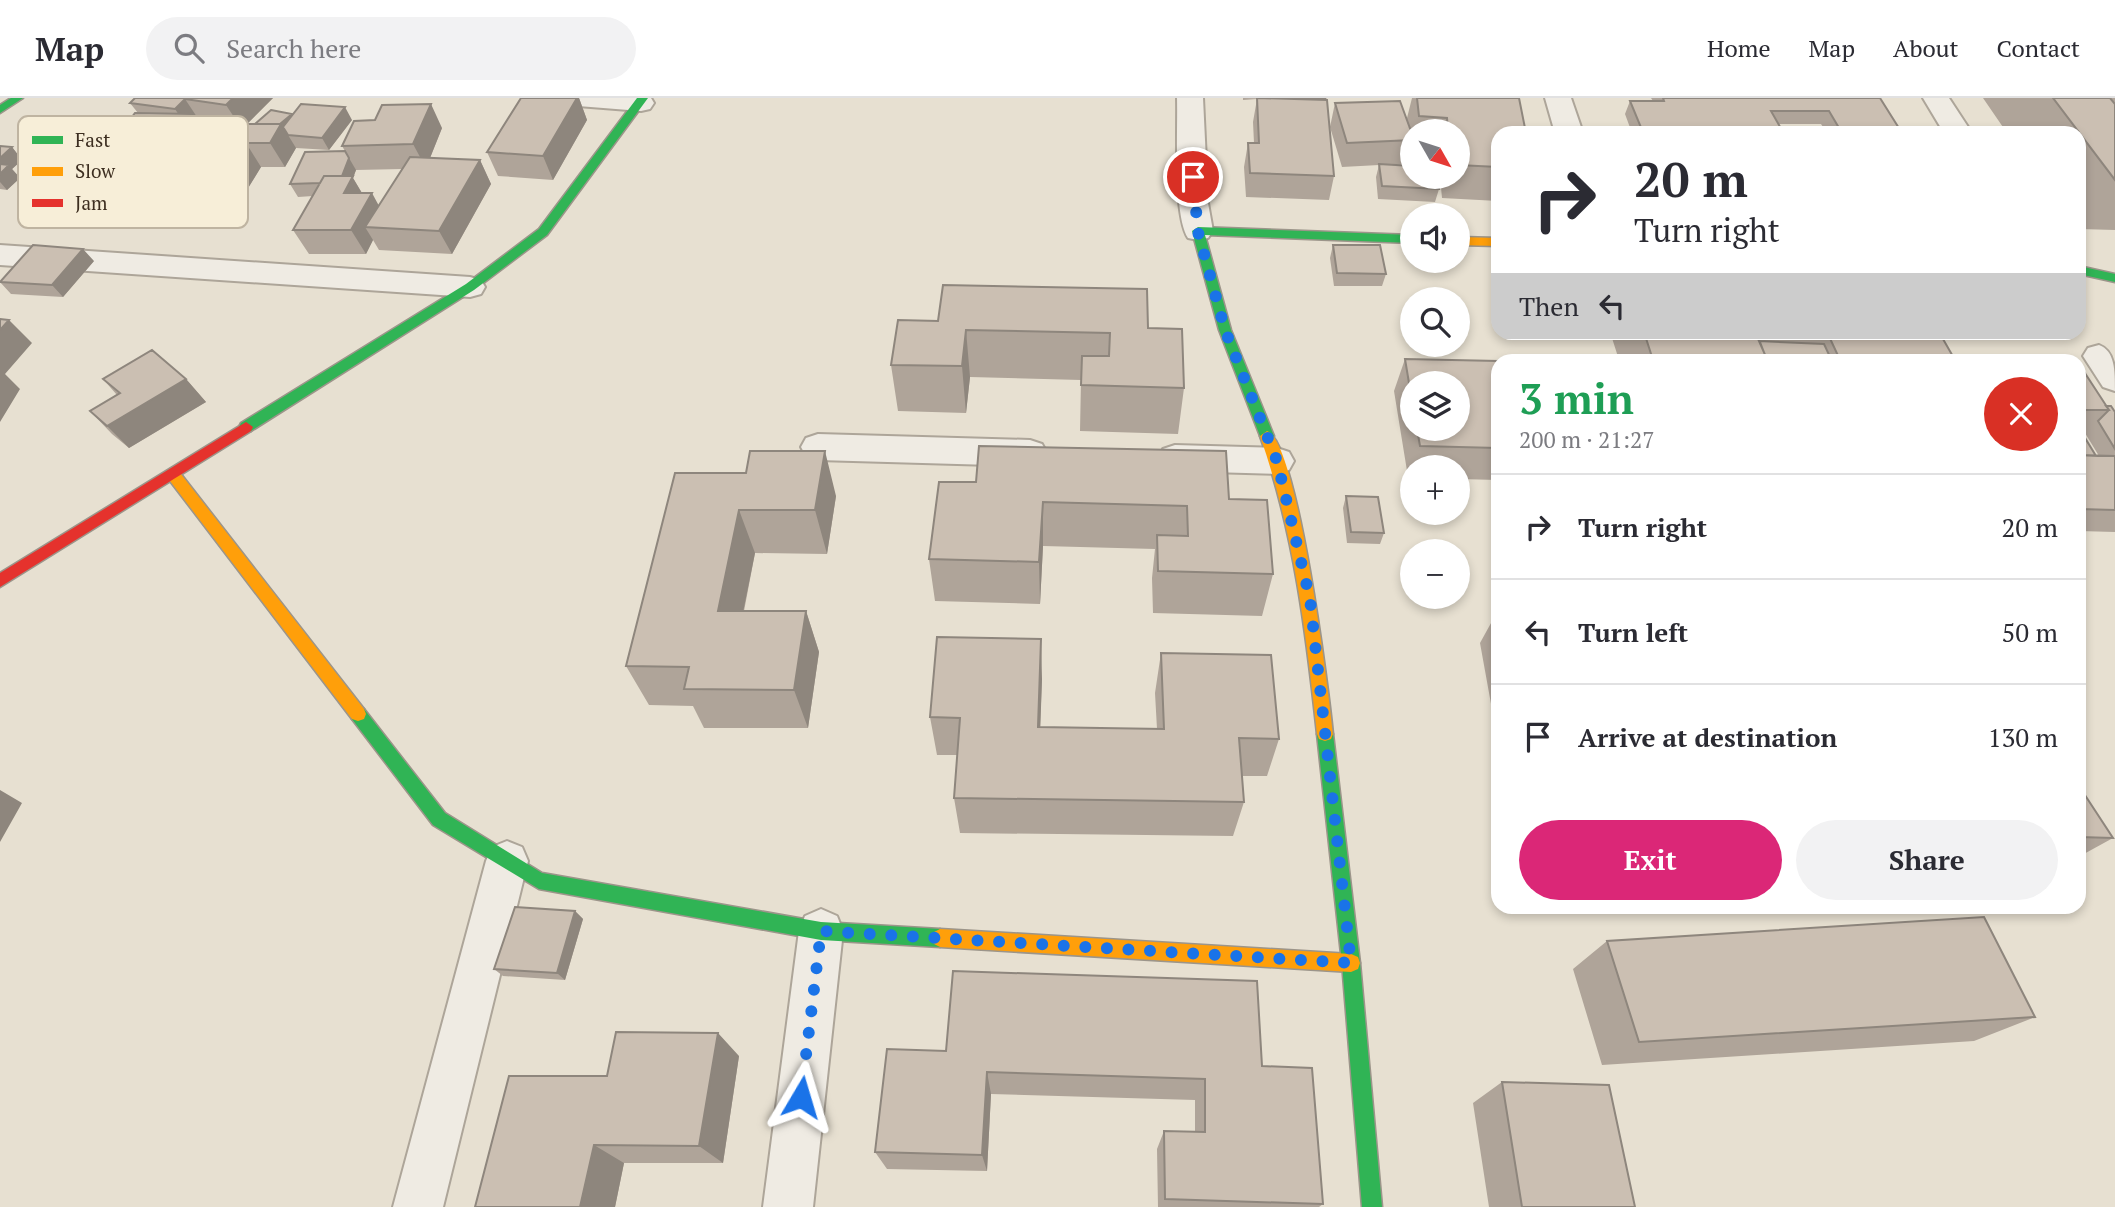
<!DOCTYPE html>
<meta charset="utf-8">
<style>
:root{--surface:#fff;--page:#f2f2f3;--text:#2b2b33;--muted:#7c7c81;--line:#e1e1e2;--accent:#db2777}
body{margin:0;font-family:"PT Serif",serif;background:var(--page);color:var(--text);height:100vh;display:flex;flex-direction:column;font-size:26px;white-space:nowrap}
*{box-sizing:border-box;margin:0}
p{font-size:23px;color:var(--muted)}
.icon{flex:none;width:38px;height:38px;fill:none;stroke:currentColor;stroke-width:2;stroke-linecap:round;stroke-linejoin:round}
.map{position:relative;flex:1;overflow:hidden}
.sheet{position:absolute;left:1491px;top:256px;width:595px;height:560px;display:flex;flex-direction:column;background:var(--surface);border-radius:21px;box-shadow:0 4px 10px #0003}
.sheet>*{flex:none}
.top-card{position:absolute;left:1491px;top:28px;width:595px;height:214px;border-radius:21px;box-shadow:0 4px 10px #0003;background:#fff;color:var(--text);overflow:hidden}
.needle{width:46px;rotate:129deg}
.fabs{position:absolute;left:1400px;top:21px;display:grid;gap:14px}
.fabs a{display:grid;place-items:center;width:70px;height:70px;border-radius:50%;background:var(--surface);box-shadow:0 4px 10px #0003;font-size:35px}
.pin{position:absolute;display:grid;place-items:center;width:60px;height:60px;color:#fff;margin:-30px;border:4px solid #fff;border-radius:50%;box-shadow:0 2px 7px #0007}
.me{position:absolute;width:77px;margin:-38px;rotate:7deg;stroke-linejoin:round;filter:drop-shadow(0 0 5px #0008)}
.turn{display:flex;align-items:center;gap:24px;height:147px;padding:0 28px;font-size:32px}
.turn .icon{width:91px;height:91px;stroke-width:2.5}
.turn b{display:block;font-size:49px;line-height:60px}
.then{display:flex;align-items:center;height:66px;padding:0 28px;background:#0003;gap:14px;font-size:26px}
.round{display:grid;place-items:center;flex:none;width:74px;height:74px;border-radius:37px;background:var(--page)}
.overview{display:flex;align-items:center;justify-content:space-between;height:119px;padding:0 28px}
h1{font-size:42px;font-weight:600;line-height:52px;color:#1e9e55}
.button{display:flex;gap:14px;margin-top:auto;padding:14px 28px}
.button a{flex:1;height:80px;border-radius:42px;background:var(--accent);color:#fff;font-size:28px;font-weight:600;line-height:80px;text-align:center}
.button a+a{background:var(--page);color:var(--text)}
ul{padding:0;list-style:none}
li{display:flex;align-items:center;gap:21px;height:105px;padding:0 28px;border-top:2px solid var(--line)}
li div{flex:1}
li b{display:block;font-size:26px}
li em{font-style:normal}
header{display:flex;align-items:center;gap:42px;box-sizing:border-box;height:98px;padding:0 35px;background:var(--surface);border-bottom:2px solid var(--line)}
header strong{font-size:33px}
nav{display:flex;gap:38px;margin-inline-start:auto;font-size:24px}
.search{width:490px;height:63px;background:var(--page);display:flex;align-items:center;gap:18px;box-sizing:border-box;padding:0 24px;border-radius:38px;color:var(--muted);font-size:26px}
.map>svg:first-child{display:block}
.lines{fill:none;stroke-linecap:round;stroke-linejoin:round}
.street-casing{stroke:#ada599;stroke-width:4}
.fast-casing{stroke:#9c958a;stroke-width:3}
.slow-casing{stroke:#9c958a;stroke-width:3}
.jam-casing{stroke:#9c958a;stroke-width:3}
.street{fill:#efebe3;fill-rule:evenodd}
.fast{fill:#30b455;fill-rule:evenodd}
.slow{fill:#ff9f0a;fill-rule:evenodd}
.jam{fill:#e5322d;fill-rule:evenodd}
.wall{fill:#afa499;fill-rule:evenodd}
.shaded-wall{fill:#8e867d}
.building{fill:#cbbfb2;stroke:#8e867d;stroke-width:2}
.route{stroke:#1a73e8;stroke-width:12;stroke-dasharray:0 21.6}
.key{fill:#f7eed8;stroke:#bfb4a1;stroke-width:2}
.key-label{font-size:19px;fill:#3d2e20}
</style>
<header>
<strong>Map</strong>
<div class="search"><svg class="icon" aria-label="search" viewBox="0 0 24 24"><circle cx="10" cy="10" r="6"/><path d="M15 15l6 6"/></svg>Search here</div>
<nav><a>Home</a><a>Map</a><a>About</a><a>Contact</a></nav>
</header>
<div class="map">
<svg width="2115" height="1109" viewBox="0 0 2115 1109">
<rect width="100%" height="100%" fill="#e7e0d1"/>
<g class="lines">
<g class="street-casing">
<path id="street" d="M565,0H651L654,5L650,11L641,13L578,8L569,6Z
M1177,0H1203L1208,105L1213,133L1208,140L1198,142L1188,140C1173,117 1178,30 1177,0Z
M1545,0H1571L1583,35H1555Z
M1923,0H1949L1972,35H1944Z
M0,147L470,179L481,182L485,189L481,196L470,199L0,167Z
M2099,247C2115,253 2115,272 2115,293L2103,289L2083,258L2088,250Z
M818,336L1030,342L1042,346L1047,355L1042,364L1030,368L818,362L806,358L801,349L806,340Z
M1175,347L1277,350L1289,354L1294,363L1289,372L1277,376L1175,373L1163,369L1158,360L1163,351Z
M507,743L522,749L528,763L443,1109H393L486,763L492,749Z
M821,811L837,818L843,833L813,1109H763L799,833L805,818Z"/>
</g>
<g class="fast-casing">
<path id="fast" d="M11,0H23L0,15V7Z
M637,0H648L547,137L474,192L251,333H241L239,329L241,325L466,186L539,131Z
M1198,129L1412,137V145L1205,137L1231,232L1274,338L1272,342H1262L1260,338L1219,232L1192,133Z
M2079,168L2115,176V184L2079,176Z
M358,609L364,611L445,715L542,775L821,824L940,831L946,834L949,840L946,846L940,849L821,842L539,791L433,727L352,621L350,616L352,611Z
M1325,629L1331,631L1333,636L1360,865L1382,1109H1362L1342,865L1317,636L1319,631Z"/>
</g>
<g class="slow-casing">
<path id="slow" d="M1458,139L1498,140V148L1458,147Z
M1267,333C1298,344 1329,595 1333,636L1331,641L1325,643L1319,641L1317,636C1306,534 1294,435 1260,338Z
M172,370L177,371L364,611L366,616L364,621L358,623L352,621L167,379L165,375Z
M940,831L1351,856L1358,859L1360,865L1358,871L1351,874L940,849L934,846L931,840L934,834Z"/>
</g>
<g class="jam-casing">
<path id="jam" d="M246,324L253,329L251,333L0,489V475Z"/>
</g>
<use href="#street" class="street"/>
<use href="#fast" class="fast"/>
<use href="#slow" class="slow"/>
<use href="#jam" class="jam"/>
</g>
<path class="wall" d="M135,0H273L247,26H255L292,16L352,22L329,52L296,50L285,69H261L245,95H175L164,79H122L104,55L138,15L130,5Z
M521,0H579L587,22L553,82L498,78L487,54Z
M1243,0L1290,1V0H1325L1334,78L1329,102L1246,99L1244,69L1248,45H1254L1253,24L1257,1L1243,2Z
M1412,0H1519L1498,35V103L1442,100L1440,79H1458V33H1412V52L1408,66L1392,67L1439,91L1435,104L1378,101L1376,79L1379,67L1342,69L1330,29L1335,5L1407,20Z
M1651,0H1880L1902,35H1827L1821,26H1778L1783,34L1782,35H1632L1625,16L1630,3H1653Z
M1983,0H2115V132L2079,131V35H2007Z
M375,22L442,30L430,60L480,62L491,86L452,156L379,152L373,142L366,156H309L293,132L313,98L298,99L290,86L345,53L342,48ZM402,71L379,107L362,95L353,80L356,72Z
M0,48L12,49L22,62L12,71L20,80L7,92L0,91Z
M1333,147L1386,176L1382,188H1334L1330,160Z
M94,163L63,199L11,196L0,184Z
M898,222L1148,230L1184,290L1178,336L1080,333L1081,282L970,279L966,315L898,313L891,267Z
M1613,234H1939L1955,262H1619L1612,240Z
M1405,261L1498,263V382L1458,381V369H1412V379H1408L1394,293ZM1412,285L1458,331H1412Z
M2079,266L2106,308L2115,314V434L2079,433ZM2082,335H2085L2099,358H2096Z
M103,281H186L206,304L129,350L112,336L90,313L117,297Z
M746,375L836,398L827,456L755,455L744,513H806L819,554L808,630H704L693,608L649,607L626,568Z
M976,384L1229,401L1273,476L1262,518L1153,515L1152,480L1155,451L1043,448L1040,506L935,503L929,461Z
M1346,398L1384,435L1380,446L1347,445L1343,410Z
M1496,516H1498V628H1495L1480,545Z
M1161,555L1279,641L1267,678H1242L1244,704L1233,738L960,735L954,700L958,657H937L930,619L1042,581L1040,629L1157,631L1155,595Z
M2079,739L2113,740L2082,757H2079Z
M575,813L583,821L565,882L503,878L494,871Z
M1607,843L2035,919L1974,943L1602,967L1573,871Z
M887,951L1262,968L1323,1106L1319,1109H1158L1157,1051L1164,1033H1195V1002L991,996L987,1073L887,1071L875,1054Z
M739,958L723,1065H624L615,1109H475L607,978Z
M1502,984L1635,1109H1489L1473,1005Z"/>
<path class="shaded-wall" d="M233,0H273L242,31L226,7Z
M577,0H579L587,22L553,82L543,58Z
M185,1L201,25L174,71L163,56L185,26L175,11Z
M431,6L442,30L426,70L413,46Z
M345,9L352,22L329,52L322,40Z
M292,16L288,37L296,50L285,69L270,45L276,30Z
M246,45L261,69L245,95L229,71Z
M12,49L22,62L12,71L20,80L7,92L0,84V60Z
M349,60L356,72L353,80L366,102L344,95L339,84Z
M480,62L491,86L452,156L439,133Z
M372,95L385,119L365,129L373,142L366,156L351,132Z
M83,151L94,163L63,199L52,187Z
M9,222L32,245L5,276L20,291L0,324V232Z
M966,232L970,279L966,315L962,268Z
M186,281L206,304L129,350L107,328Z
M825,353L836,398L827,456L815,412Z
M1043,404V448L1040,506L1039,464Z
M739,412L755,455L735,554L718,513Z
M806,513L819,554L808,630L794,592Z
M1041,541L1042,581L1039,666L1038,629Z
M0,692L22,705L0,744Z
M575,813L583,821L565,882L557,875Z
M718,935L739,958L723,1065L699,1048Z
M987,974L991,996L987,1073L982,1057Z
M594,1047L624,1065L615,1109H580Z"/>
<path class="building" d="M135,0H233L226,7L185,1L175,11L130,5Z
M521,0H577L543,58L487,54Z
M1257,0L1327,2L1334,78L1250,75L1248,45H1259Z
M1296,0H1325L1326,2L1297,1Z
M1417,0H1519L1526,35H1498V69L1458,67V33H1448L1447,20L1419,18Z
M1663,0H1880L1902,35H1842L1829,13H1771L1783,34L1642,32L1630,3H1664Z
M2053,0H2110L2115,6V82Z
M1400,3L1412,36V42L1347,45L1335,5Z
M301,6L345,9L322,40L288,37L283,29Z
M431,6L413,46L342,48L354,23L375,22L382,7Z
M271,12L292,16L280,26H255Z
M135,15L192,16L163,56L104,55Z
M190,26H281L270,45H246L229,71H158Z
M0,48L12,49L0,60Z
M345,53L349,60L342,78H324L320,85L290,86L305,54Z
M410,59L480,62L439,133L365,129Z
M0,66L9,67L0,76Z
M1379,66L1412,68V79H1437L1439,91L1382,88Z
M324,78H353L344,95H372L351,132H293Z
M33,147L83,151L52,187L0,184Z
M1333,147H1380L1386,176L1337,175Z
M943,187L1147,191L1148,230L1182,231L1184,290L1081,287L1082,258H1109L1110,235L966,232L962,268L891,267L898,222L938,223Z
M0,221L9,222L0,232Z
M1644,234H1756L1767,262H1653Z
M1827,234H1939L1955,262H1840Z
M1759,243L1824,246L1831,261L1766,259Z
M152,252L186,281L107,328L90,313L120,295L103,281Z
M1405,261L1498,263V350L1420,348L1417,331H1458V285H1412V303Z
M2079,266L2109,312H2079Z
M2106,308H2111L2115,314V351L2098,323L2109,312Z
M2079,330L2096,358L2079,357Z
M979,348L1226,353L1229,401L1267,402L1273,476L1158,473L1157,437L1188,438L1187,408L1043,404L1039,464L929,461L939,384H976Z
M750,353H825L815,412H739L718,513H806L794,592L684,591L689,569L626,568L675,375H746Z
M2079,357L2115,358V412L2079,411Z
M1346,398L1378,399L1384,435L1351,434Z
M937,539L1041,541L1038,629L1164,631L1161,555L1271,557L1279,641L1239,640L1244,704L954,700L960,620L930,619Z
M2079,688L2113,740L2079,739Z
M515,809L575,813L557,875L494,871Z
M1984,819L2035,919L1639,944L1607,843Z
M953,873L1257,883L1262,968L1312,970L1323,1106L1165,1101L1164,1033L1205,1034V981L987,974L982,1057L875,1054L887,951L946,953Z
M616,934L718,935L699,1048L594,1047L580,1109H475L509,978H607Z
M1502,984L1609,987L1635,1109H1522Z"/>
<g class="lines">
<path class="route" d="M801,999L821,833L1351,865L1310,501L1277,363L1225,232L1198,134L1193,79"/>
</g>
<rect x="18" y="18" width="230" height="112" rx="10" class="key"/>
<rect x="32" y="38" width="31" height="8" fill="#30b455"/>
<rect x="32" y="69" width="31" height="9" fill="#ff9f0a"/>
<rect x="32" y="101" width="31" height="8" fill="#e5322d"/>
<g class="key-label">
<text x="75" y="49">Fast</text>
<text x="75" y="80">Slow</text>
<text x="75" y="112">Jam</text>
</g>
</svg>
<div class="fabs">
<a><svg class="needle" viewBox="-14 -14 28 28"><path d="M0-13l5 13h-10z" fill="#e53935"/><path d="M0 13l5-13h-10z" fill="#7c7c81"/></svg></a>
<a><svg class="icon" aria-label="sound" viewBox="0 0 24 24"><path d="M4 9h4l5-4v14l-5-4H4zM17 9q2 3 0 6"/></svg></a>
<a><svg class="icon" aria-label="search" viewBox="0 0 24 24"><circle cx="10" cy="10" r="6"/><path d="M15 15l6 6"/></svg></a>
<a><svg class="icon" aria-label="layers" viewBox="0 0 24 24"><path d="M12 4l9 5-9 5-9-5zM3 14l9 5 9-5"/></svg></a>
<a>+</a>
<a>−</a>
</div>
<div class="pin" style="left:1193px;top:79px;background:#d93025"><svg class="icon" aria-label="arrive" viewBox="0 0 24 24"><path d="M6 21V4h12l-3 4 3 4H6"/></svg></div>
<svg class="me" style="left:801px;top:999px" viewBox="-20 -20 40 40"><path d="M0-17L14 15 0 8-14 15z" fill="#1a73e8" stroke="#fff" stroke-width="4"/></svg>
<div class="top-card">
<div class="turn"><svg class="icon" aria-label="right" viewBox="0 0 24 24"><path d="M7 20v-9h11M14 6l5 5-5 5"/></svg><div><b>20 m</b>Turn right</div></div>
<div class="then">Then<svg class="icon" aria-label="left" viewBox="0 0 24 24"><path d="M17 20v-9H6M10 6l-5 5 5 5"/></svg></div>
</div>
<section class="sheet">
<div class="overview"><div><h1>3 min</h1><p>200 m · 21:27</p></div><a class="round" style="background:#d93025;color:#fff"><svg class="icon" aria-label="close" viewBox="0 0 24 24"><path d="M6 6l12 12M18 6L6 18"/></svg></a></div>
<ul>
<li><svg class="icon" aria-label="right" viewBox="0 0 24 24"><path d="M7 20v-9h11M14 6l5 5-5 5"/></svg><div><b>Turn right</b></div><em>20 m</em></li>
<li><svg class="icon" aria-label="left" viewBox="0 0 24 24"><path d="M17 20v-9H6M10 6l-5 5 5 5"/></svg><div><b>Turn left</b></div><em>50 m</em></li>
<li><svg class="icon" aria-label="arrive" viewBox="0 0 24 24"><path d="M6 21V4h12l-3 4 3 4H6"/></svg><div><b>Arrive at destination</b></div><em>130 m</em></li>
</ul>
<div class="button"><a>Exit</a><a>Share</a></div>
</section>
</div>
